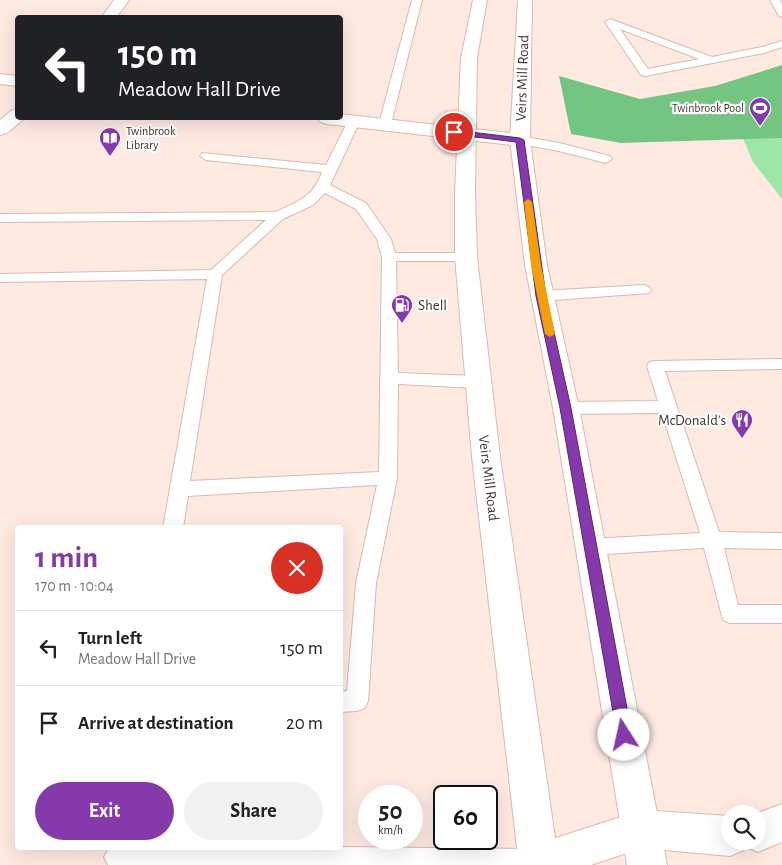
<!DOCTYPE html>
<meta charset="utf-8">
<style>
:root{--surface:#fff;--page:#f2f2f2;--text:#202124;--muted:#757577;--line:#e0e0e0;--accent:#8539aa}
body{margin:0;font-family:"Alegreya Sans",sans-serif;background:var(--page);color:var(--text);height:100vh;display:flex;flex-direction:column;font-size:19px;white-space:nowrap}
*{box-sizing:border-box;margin:0}
p{font-size:16px;color:var(--muted)}
.icon{flex:none;width:28px;height:28px;fill:none;stroke:currentColor;stroke-width:2;stroke-linecap:round;stroke-linejoin:round}
.map{position:relative;flex:1;overflow:hidden}
.sheet{position:absolute;left:15px;top:525px;width:328px;height:325px;display:flex;flex-direction:column;background:var(--surface);border-radius:5px;box-shadow:0 5px 20px #0002}
.sheet>*{flex:none}
.banner{position:absolute;left:15px;top:15px;width:328px;height:105px;border-radius:5px;box-shadow:0 5px 20px #0002;background:#202124;color:#fff;overflow:hidden}
.controls{position:absolute;left:721px;top:805px;display:grid;gap:10px}
.controls a{display:grid;place-items:center;width:45px;height:45px;border-radius:50%;background:var(--surface);box-shadow:0 5px 20px #0002;font-size:25px}
.speed{position:absolute;left:358px;top:785px;display:flex;gap:10px;font-size:25px;font-weight:700;text-align:center}
.speed>*{display:grid;place-content:center;width:65px;height:65px;border-radius:50%;background:var(--surface);box-shadow:0 5px 20px #0002;line-height:1}
.speed small{font-size:12px;font-weight:400}
.speed .limit{border:2px solid #111;border-radius:8px;background:#fff;color:#111}
.pin{position:absolute;display:grid;place-items:center;width:42px;height:42px;color:#fff;margin:-21px;border:2px solid #fff;border-radius:50%;box-shadow:0 1px 5px #0007}
.me{position:absolute;width:55px;margin:-28px;rotate:350deg;stroke-linejoin:round;filter:drop-shadow(0 0 4px #0008)}
.turn{display:flex;align-items:center;gap:18px;height:105px;padding:0 20px;font-size:22px}
.turn .icon{width:65px;height:65px;stroke-width:2.5}
.turn b{display:block;font-size:35px;line-height:42px}
.round{display:grid;place-items:center;flex:none;width:52px;height:52px;border-radius:26px;background:var(--page)}
.summary{display:flex;align-items:center;justify-content:space-between;height:85px;padding:0 20px}
h1{font-size:30px;font-weight:600;line-height:38px;color:var(--accent)}
.button{display:flex;gap:10px;margin-top:auto;padding:10px 20px}
.button a{flex:1;height:58px;border-radius:30px;background:var(--accent);color:#fff;font-size:20px;font-weight:600;line-height:58px;text-align:center}
.button a+a{background:var(--page);color:var(--text)}
ul{padding:0;list-style:none}
li{display:flex;align-items:center;gap:15px;height:75px;padding:0 20px;border-top:1px solid var(--line)}
li div{flex:1}
li b{display:block;font-size:19px}
li em{font-style:normal}
.map>svg:first-child{display:block}
.green{fill:#9de6a8}
.forest{fill:#74c582}
.lines{fill:none;stroke-linecap:round;stroke-linejoin:round}
.service-casing{stroke:#dab9ac;stroke-width:2}
.minor-casing{stroke:#dab9ac;stroke-width:2}
.tertiary-casing{stroke:#dab9ac;stroke-width:2}
.primary-casing{stroke:#dab9ac;stroke-width:2}
.service{fill:#fff;fill-rule:evenodd}
.minor{fill:#fff;fill-rule:evenodd}
.tertiary{fill:#fff;fill-rule:evenodd}
.primary{fill:#fff;fill-rule:evenodd}
.route{fill:#8539aa;stroke:#56256e}
.slow{fill:#f59e0b}
.labels{text-anchor:middle;stroke-width:4.5;stroke-linejoin:round;paint-order:stroke}
.far-poi-label{font-size:12px;fill:#41332e;stroke:#fff;text-anchor:end}
.street-label{font-size:15px;fill:#41332e;stroke:#fff}
.poi-label{font-size:15px;fill:#41332e;stroke:#fff;text-anchor:start}
</style>
<div class="map">
<svg width="782" height="865" viewBox="0 0 782 865">
<rect width="100%" height="100%" fill="#ffeae2"/>
<path class="green" d="M782,75V199L753,162L723,91Z"/>
<path class="forest" d="M782,65V138L621,143L571,134L559,76L640,99L715,86Z"/>
<g class="lines">
<g class="service-casing">
<path id="service" d="M412,0H422L391,124L385,128L379,124Z
M770,0H780L782,4V17L779,16Z
M610,19L712,57L762,47L782,41V47L764,53L645,76L641,75L605,22ZM620,29L699,59L648,69Z
M354,117L360,121L330,185L366,203L391,239L395,253H466L471,254L473,257L471,260L466,261H396L398,373L477,376L483,378L485,382L483,386L477,388L398,384L397,478L376,583L368,701L365,708L357,711L340,712V692L347,691L356,583L377,485L188,496L183,528H163L207,279L0,282V274L211,270L266,220L0,222V214L276,212C299,201 313,197 322,172L206,160L200,156L202,153L326,165L348,121ZM325,193L356,209L377,239L382,257L379,472L190,481L222,275L283,219L313,205Z
M520,136L559,143L610,156L612,159L606,163L559,151L516,143L514,140Z
M644,285L649,287L651,290L649,293L541,301L536,299L534,296L536,293L541,291Z
M782,359V369L665,371L719,532L782,533V549L724,548L738,605H782V623H730L723,620L704,548L590,555L583,553L580,547L583,541L590,539L700,533L662,413L566,414L560,412L557,408L560,404L566,402L658,401L647,366L649,362L655,361Z
M340,847L539,849L548,853L552,862L550,865H108L104,857L109,848Z"/>
</g>
<g class="minor-casing">
<path id="minor" d="M114,0H129L116,18H101Z
M18,109V118H25L7,133L0,135V120L12,110Z
M782,804V842L758,852L745,846L744,850L730,856L642,848L591,865H520L519,862L525,848L642,810L730,816V841H758V814H755Z"/>
</g>
<g class="tertiary-casing">
<path id="tertiary" d="M0,74L18,76V86L0,84Z
M340,114L520,134L527,136L530,140L527,144L520,146L327,124L320,122L318,118H340Z"/>
</g>
<g class="primary-casing">
<path id="primary" d="M473,0H487L477,58L475,193L477,257L500,457L559,865H519L472,457L455,257V193L461,58Z
M518,0H532L530,140L547,265L579,408L667,865H627L553,408L525,265L510,140Z"/>
</g>
<use href="#service" class="service"/>
<use href="#minor" class="minor"/>
<use href="#tertiary" class="tertiary"/>
<use href="#primary" class="primary"/>
</g>
<path class="route" d="M454,130L520,138L524,140L546,296L571,408L632,735L630,740L624,742L619,740L617,735L560,408L536,296L516,142L451,134V131Z"/>
<path class="slow" d="M528,199L532,202L541,265L555,334L550,337L545,334L531,265L524,202Z"/>
<defs>
<g id="stadium-pin" transform="scale(1.125)"><path d="M0 17L-7.5 6A9.5 9.5 0 1 1 7.5 6Z" fill="#8539aa" stroke="#fff"/><path d="M0-5a6.5 5 0 1 0 0 10a6.5 5 0 1 0 0-10ZM-3.5-1.8h7v3.6h-7Z" fill="#fff"/></g>
<g id="library-pin" transform="scale(1.125)"><path d="M0 17L-7.5 6A9.5 9.5 0 1 1 7.5 6Z" fill="#8539aa" stroke="#fff"/><path d="M-6-4Q-3-5.5-.7-3.5V5Q-3 3-6 4ZM6-4Q3-5.5 .7-3.5V5Q3 3 6 4Z" fill="#fff"/></g>
<g id="fuel-pin" transform="scale(1.125)"><path d="M0 17L-7.5 6A9.5 9.5 0 1 1 7.5 6Z" fill="#8539aa" stroke="#fff"/><path d="M-5.5-6h7V0h2V4h1.3V-2.5L3-4.5l.8-.8L6-3V5H2.5V1h-1V6h-7ZM-4.2-4.7v3.2H.2V-4.7Z" fill="#fff"/></g>
<g id="restaurant-pin" transform="scale(1.125)"><path d="M0 17L-7.5 6A9.5 9.5 0 1 1 7.5 6Z" fill="#8539aa" stroke="#fff"/><path d="M-5-6h1v4h1v-4h1v4h1v-4h1v5L-1.5 .5V6h-2V.5L-5-1ZM5-6V6H3V1.5H1.5Q1.5-4 5-6Z" fill="#fff"/></g>
</defs>
<g fill-rule="evenodd">
<use href="#stadium-pin" x="760" y="108"/>
<use href="#library-pin" x="110" y="138"/>
<use href="#fuel-pin" x="402" y="305"/>
<use href="#restaurant-pin" x="742" y="420"/>
</g>
<g class="labels">
<g class="far-poi-label">
<text x="744" y="112">Twinbrook Pool</text>
<text x="126" y="135" text-anchor="start">Twinbrook<tspan x="126" dy="14">Library</tspan></text>
</g>
<g class="street-label">
<text transform="translate(522 78) rotate(-88)" y="5">Veirs Mill Road</text>
<text transform="translate(489 478) rotate(83)" y="5">Veirs Mill Road</text>
</g>
<g class="poi-label">
<text x="418" y="310">Shell</text>
<text x="726" y="425" text-anchor="end">McDonald's</text>
</g>
</g>
</svg>
<div class="controls">
<a><svg class="icon" aria-label="search" viewBox="0 0 24 24"><circle cx="10" cy="10" r="6"/><path d="M15 15l6 6"/></svg></a>
</div>
<div class="speed"><div>50<small>km/h</small></div><div class="limit">60</div></div>
<div class="pin" style="left:454px;top:132px;background:#d93025"><svg class="icon" aria-label="arrive" viewBox="0 0 24 24"><path d="M6 21V4h12l-3 4 3 4H6"/></svg></div>
<svg class="me" style="left:624px;top:735px" viewBox="-20 -20 40 40"><circle r="19" fill="#fff"/><path d="M0-13L10 11 0 6-10 11z" fill="#8539aa"/></svg>
<div class="banner">
<div class="turn"><svg class="icon" aria-label="left" viewBox="0 0 24 24"><path d="M17 20v-9H6M10 6l-5 5 5 5"/></svg><div><b>150 m</b>Meadow Hall Drive</div></div>
</div>
<section class="sheet">
<div class="summary"><div><h1>1 min</h1><p>170 m · 10:04</p></div><a class="round" style="background:#d93025;color:#fff"><svg class="icon" aria-label="close" viewBox="0 0 24 24"><path d="M6 6l12 12M18 6L6 18"/></svg></a></div>
<ul>
<li><svg class="icon" aria-label="left" viewBox="0 0 24 24"><path d="M17 20v-9H6M10 6l-5 5 5 5"/></svg><div><b>Turn left</b><p>Meadow Hall Drive</p></div><em>150 m</em></li>
<li><svg class="icon" aria-label="arrive" viewBox="0 0 24 24"><path d="M6 21V4h12l-3 4 3 4H6"/></svg><div><b>Arrive at destination</b></div><em>20 m</em></li>
</ul>
<div class="button"><a>Exit</a><a>Share</a></div>
</section>
</div>
